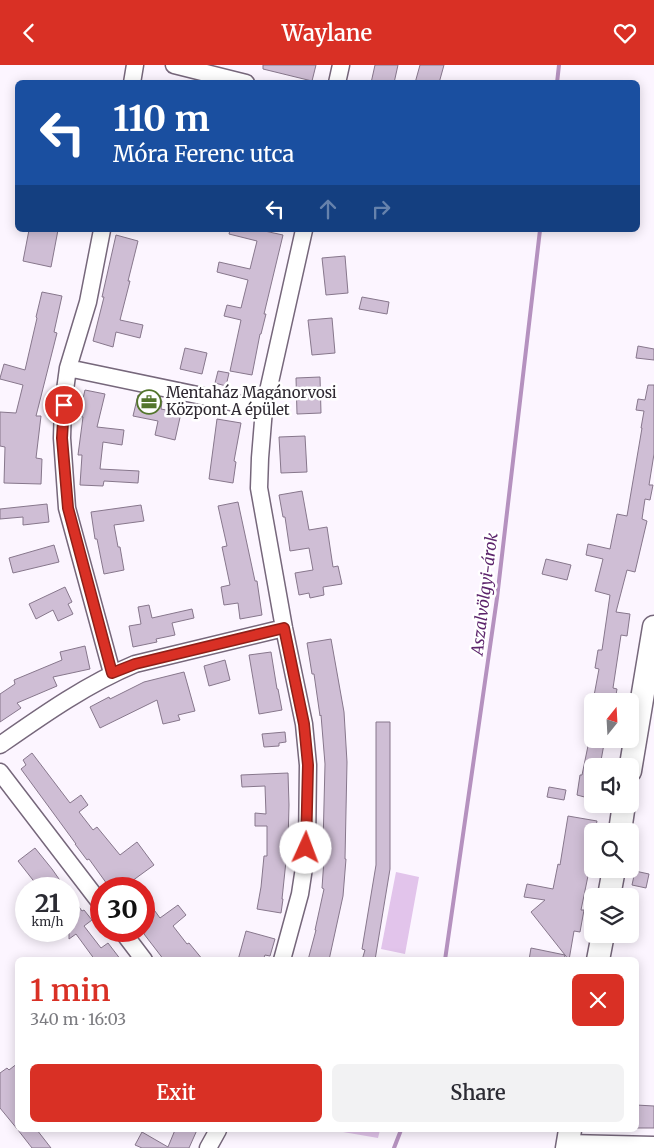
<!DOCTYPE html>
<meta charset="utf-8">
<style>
:root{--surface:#fff;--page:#f2f2f3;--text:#2b2b33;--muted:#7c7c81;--accent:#d93025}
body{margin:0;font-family:Merriweather,serif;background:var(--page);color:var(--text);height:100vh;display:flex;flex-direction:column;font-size:19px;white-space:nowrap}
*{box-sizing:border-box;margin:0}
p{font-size:16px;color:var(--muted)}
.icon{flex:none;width:28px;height:28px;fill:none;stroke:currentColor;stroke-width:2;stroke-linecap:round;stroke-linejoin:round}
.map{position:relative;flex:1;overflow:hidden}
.drawer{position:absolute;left:15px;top:892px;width:624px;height:175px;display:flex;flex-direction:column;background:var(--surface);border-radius:8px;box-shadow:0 2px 12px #0003}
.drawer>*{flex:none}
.hud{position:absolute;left:15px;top:15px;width:625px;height:152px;border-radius:8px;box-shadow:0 2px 12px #0003;background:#1a4fa0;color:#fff;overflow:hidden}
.needle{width:32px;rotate:18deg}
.controls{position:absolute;left:584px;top:628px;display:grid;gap:10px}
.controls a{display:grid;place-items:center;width:55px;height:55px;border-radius:8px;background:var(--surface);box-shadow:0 2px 12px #0003;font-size:25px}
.speed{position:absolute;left:15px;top:812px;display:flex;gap:10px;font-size:25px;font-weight:700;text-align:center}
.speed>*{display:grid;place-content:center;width:65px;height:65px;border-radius:50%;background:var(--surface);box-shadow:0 2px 12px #0003;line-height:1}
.speed small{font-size:12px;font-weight:400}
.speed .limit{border:8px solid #d22;background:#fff;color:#111}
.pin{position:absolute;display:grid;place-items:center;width:42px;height:42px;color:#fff;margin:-21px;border:2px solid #fff;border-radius:50%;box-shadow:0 1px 5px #0007}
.me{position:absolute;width:55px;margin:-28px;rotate:2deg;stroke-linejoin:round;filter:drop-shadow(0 0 4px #0008)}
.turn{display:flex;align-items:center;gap:18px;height:105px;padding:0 15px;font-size:22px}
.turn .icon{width:65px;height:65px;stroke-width:2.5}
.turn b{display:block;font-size:35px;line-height:42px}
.lanes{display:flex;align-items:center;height:48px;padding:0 15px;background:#0003;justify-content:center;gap:25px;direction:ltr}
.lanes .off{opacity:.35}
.round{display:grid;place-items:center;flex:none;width:52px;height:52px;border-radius:8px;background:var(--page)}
.headline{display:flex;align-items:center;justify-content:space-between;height:85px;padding:0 15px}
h1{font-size:30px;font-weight:600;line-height:38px;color:var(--accent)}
.cta{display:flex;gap:10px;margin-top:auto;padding:10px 15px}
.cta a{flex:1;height:58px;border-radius:8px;background:var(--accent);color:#fff;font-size:20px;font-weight:600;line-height:58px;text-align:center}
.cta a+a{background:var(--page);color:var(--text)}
header{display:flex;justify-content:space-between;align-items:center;height:65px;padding:0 15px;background:var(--accent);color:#fff;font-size:22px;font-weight:600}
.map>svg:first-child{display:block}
.green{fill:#e2c4eb}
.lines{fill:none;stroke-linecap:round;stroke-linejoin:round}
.stream{stroke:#b591bf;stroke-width:4}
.building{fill:#cfbed5;stroke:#87778c}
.street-casing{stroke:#76677b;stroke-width:19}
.secondary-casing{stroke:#76677b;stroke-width:25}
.street{stroke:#fff;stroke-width:16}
.secondary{stroke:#fff;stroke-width:22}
.route-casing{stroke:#8d1f18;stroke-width:12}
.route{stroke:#d93025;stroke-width:9}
.labels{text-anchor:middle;stroke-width:5;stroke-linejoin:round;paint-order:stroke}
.poi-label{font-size:15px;fill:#2f2932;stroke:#fff;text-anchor:start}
.water-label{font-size:16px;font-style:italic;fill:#5c246c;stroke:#fff}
</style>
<header><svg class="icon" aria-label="back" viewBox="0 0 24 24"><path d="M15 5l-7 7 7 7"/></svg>Waylane<svg class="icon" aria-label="heart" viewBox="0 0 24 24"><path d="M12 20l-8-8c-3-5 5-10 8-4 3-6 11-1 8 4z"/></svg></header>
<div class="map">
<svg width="654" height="1083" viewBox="0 0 654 1083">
<rect width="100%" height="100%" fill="#fcf5ff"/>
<path class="green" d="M396,807L419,812L405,889L381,884Z
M344,1065H380L378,1073L343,1067Z"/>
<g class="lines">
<path class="stream" d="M557,18L559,0
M445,895L497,533L540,165
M394,1083L401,1065"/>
</g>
<path class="building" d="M263,0H316L312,16L263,4Z
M375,0H398L394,18H371Z
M420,0H444L439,18H415Z
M29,165H58L51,202L23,196Z
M230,165H260L283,170L264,249H266L261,269H260L252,310L230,306L241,255L224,251L227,240L241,243L248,215L217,207L219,197L250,204L257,176L229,169Z
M116,170L138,176L128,216H130L120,255L143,260L140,273L116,267L113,282L93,276L104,232H102Z
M345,191L348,228L326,230L322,193Z
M42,227L62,231L54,267L57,268L36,351H41L36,393L42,394L41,419L4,418L5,382L0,381V347L16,348L23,320L0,314V313L4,299L25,305L37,253L36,252Z
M362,232L389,237L387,249L359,244Z
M332,253L335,288L312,290L308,255Z
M638,281L654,284V295L636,293Z
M185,283L207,288L202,309L180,304Z
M218,306L229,308L226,321L215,318Z
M320,312L321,348L297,349L296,313Z
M648,320H654V389L649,420H653L650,435L645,434L642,454L647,456L635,507L627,505L616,547L630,549L627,571L621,570L613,623L617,624L615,636H593L599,604L595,603L598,585H602L610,530L595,526L603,494L586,490L588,479L610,484L617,449L627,451L642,363H641L644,346L636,345L638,334L645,335Z
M85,325L105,329L97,362L124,365L122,380L103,377L100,404L139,406L138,418L104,416L103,421L80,420L82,390H78L83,352L79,351Z
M138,330L162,336L161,344L181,348L175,375L155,370L158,356L133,351Z
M217,354L241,358L234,396L236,397L233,418L209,414Z
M305,371L307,407L281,408L279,372Z
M302,426L309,465L327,462L333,502L338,501L342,519L323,522L324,530L310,533L309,528L299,530L295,508L313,505L309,483L290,486L285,452H283L279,430Z
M238,437L255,516H257L262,550L240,554L238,538L224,540L221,522L230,520L222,482L227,481L218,441Z
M47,439L49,457L23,460V452L0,454V444Z
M141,440L144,456L114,460L118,482H120L124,505L104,509L97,474H95L91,447Z
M54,480L59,497L13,508L9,493Z
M546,494L571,500L567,515L542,509Z
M65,522L72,537L68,539L73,549L58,556L53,545L36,554L29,539Z
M149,540L152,553L192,544L194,553L172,558L175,570L156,574L157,577L133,582L129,561L141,559L138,542Z
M331,574L344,647L347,697L345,794H346L343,831L329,895H308L316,865H315L324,824L322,823L325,780H323L325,699L321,650L320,651L314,609H312L307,578Z
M85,581L90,604L53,612L57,621L17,638L21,643L0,657V629L15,619L14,615L62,595L60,587Z
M271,587L277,624H278L282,645L259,649L249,590Z
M225,595L230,615L209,621L204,601Z
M184,607L195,646L178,650L180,655L163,659L157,635L100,663L90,642L109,632L110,634L144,617Z
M376,657H390V804L375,895H362L365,885L362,884L376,800Z
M285,667L286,677L279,678V681L264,682L262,669Z
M589,676L604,679L600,701H592V734L577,730L580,710H582Z
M32,688L70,738L81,730L88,740L79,747L93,765L97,762L120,790L137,777L154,800L132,816L138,824H120L113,814L107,819L89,794L87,795L75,779H76L21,704L26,700L23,695Z
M288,708L289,740L288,777L282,834H283L281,848L257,844L261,822L264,791H267V761H255V748L266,749L265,721L242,722L241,710Z
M549,722L566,725L564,735L547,732Z
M568,751L597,756L595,766H592V781L588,805L589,806L581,845H584L580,867L574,866L569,895L565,890L564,895H529L531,883L565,890L531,847L545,835L524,832L527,819L553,824L558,799L560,800Z
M35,783L52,804L66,824H40L18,796Z
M635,806L649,809L646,823L632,820Z
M69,828L82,846L84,845L92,855L84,861L101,883L108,878L121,895H95L76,869L69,874Z
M144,831L160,853L178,840L186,850L173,861L187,879L189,878L203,895H164L144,869Z
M246,866L275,874L270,891L265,890L263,895H238Z
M18,998V1065L0,1043V1008L7,1003L9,1005Z
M636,1040L654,1041V1063H636Z
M18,1065H37L51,1083H32Z
M175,1065H197L189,1083H142L135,1080L142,1067L168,1082Z"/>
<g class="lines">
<g class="street-casing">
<path id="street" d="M174,0L246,18
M132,18L135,0
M337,18L341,0
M102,165L88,237L68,303L63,340L62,373L67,443L112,608
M68,303L264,344
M0,680C43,650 87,619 135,599L284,563
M0,707L101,839
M122,866L144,895
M282,895L300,829L307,783L308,700L304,659L284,563L259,423L260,393L264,344L304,165
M568,1078L654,1080
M208,1083L218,1065"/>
</g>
<g class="secondary-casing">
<path id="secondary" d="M630,706L654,562
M620,766L624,739
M609,831L614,804
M598,895L603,869
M567,1083L570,1065"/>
</g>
<use href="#street" class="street"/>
<use href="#secondary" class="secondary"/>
</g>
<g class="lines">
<g class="route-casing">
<path id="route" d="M64,340L62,373L68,443L112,608L135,599L284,563L304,659L308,700L306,783"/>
</g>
<use href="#route" class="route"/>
</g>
<defs>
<g id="office-ring" transform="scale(1.25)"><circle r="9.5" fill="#fff" stroke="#53752c" stroke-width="1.5"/><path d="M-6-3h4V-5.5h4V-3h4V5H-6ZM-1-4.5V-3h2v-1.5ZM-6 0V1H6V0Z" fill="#53752c"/></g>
</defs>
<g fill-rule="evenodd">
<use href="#office-ring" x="149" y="337"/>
</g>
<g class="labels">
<g class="poi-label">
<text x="166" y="333">Mentaház Magánorvosi<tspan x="166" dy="17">Központ A épület</tspan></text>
</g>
<g class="water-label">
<text transform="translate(484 529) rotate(-83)" y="6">Aszalvölgyi-árok</text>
</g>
</g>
</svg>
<div class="controls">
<a><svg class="needle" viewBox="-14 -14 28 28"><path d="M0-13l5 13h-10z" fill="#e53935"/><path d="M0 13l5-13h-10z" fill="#7c7c81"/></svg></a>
<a><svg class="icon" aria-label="sound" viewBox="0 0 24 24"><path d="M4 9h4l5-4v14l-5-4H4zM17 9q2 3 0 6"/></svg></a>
<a><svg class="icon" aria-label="search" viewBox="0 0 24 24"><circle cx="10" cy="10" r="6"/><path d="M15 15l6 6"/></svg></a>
<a><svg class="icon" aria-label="layers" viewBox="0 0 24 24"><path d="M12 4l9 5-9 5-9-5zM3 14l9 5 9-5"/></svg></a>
</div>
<div class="speed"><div>21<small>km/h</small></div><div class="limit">30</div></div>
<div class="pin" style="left:64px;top:340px;background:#d93025"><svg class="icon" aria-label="arrive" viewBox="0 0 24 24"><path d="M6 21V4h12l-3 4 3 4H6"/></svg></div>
<svg class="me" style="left:306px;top:783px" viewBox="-20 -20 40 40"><circle r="19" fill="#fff"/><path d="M0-13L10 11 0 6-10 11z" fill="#d93025"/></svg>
<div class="hud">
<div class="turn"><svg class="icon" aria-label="left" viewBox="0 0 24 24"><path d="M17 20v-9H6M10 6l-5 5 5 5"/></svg><div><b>110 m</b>Móra Ferenc utca</div></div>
<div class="lanes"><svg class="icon" aria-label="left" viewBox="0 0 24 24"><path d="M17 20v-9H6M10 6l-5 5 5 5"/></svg><svg class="icon off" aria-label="ahead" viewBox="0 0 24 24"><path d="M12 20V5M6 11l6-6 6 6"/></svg><svg class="icon off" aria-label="right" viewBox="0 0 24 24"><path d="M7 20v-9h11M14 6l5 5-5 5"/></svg></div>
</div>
<section class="drawer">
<div class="headline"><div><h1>1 min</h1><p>340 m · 16:03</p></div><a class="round" style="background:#d93025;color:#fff"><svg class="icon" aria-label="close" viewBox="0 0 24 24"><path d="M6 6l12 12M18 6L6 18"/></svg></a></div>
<div class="cta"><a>Exit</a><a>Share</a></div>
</section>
</div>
